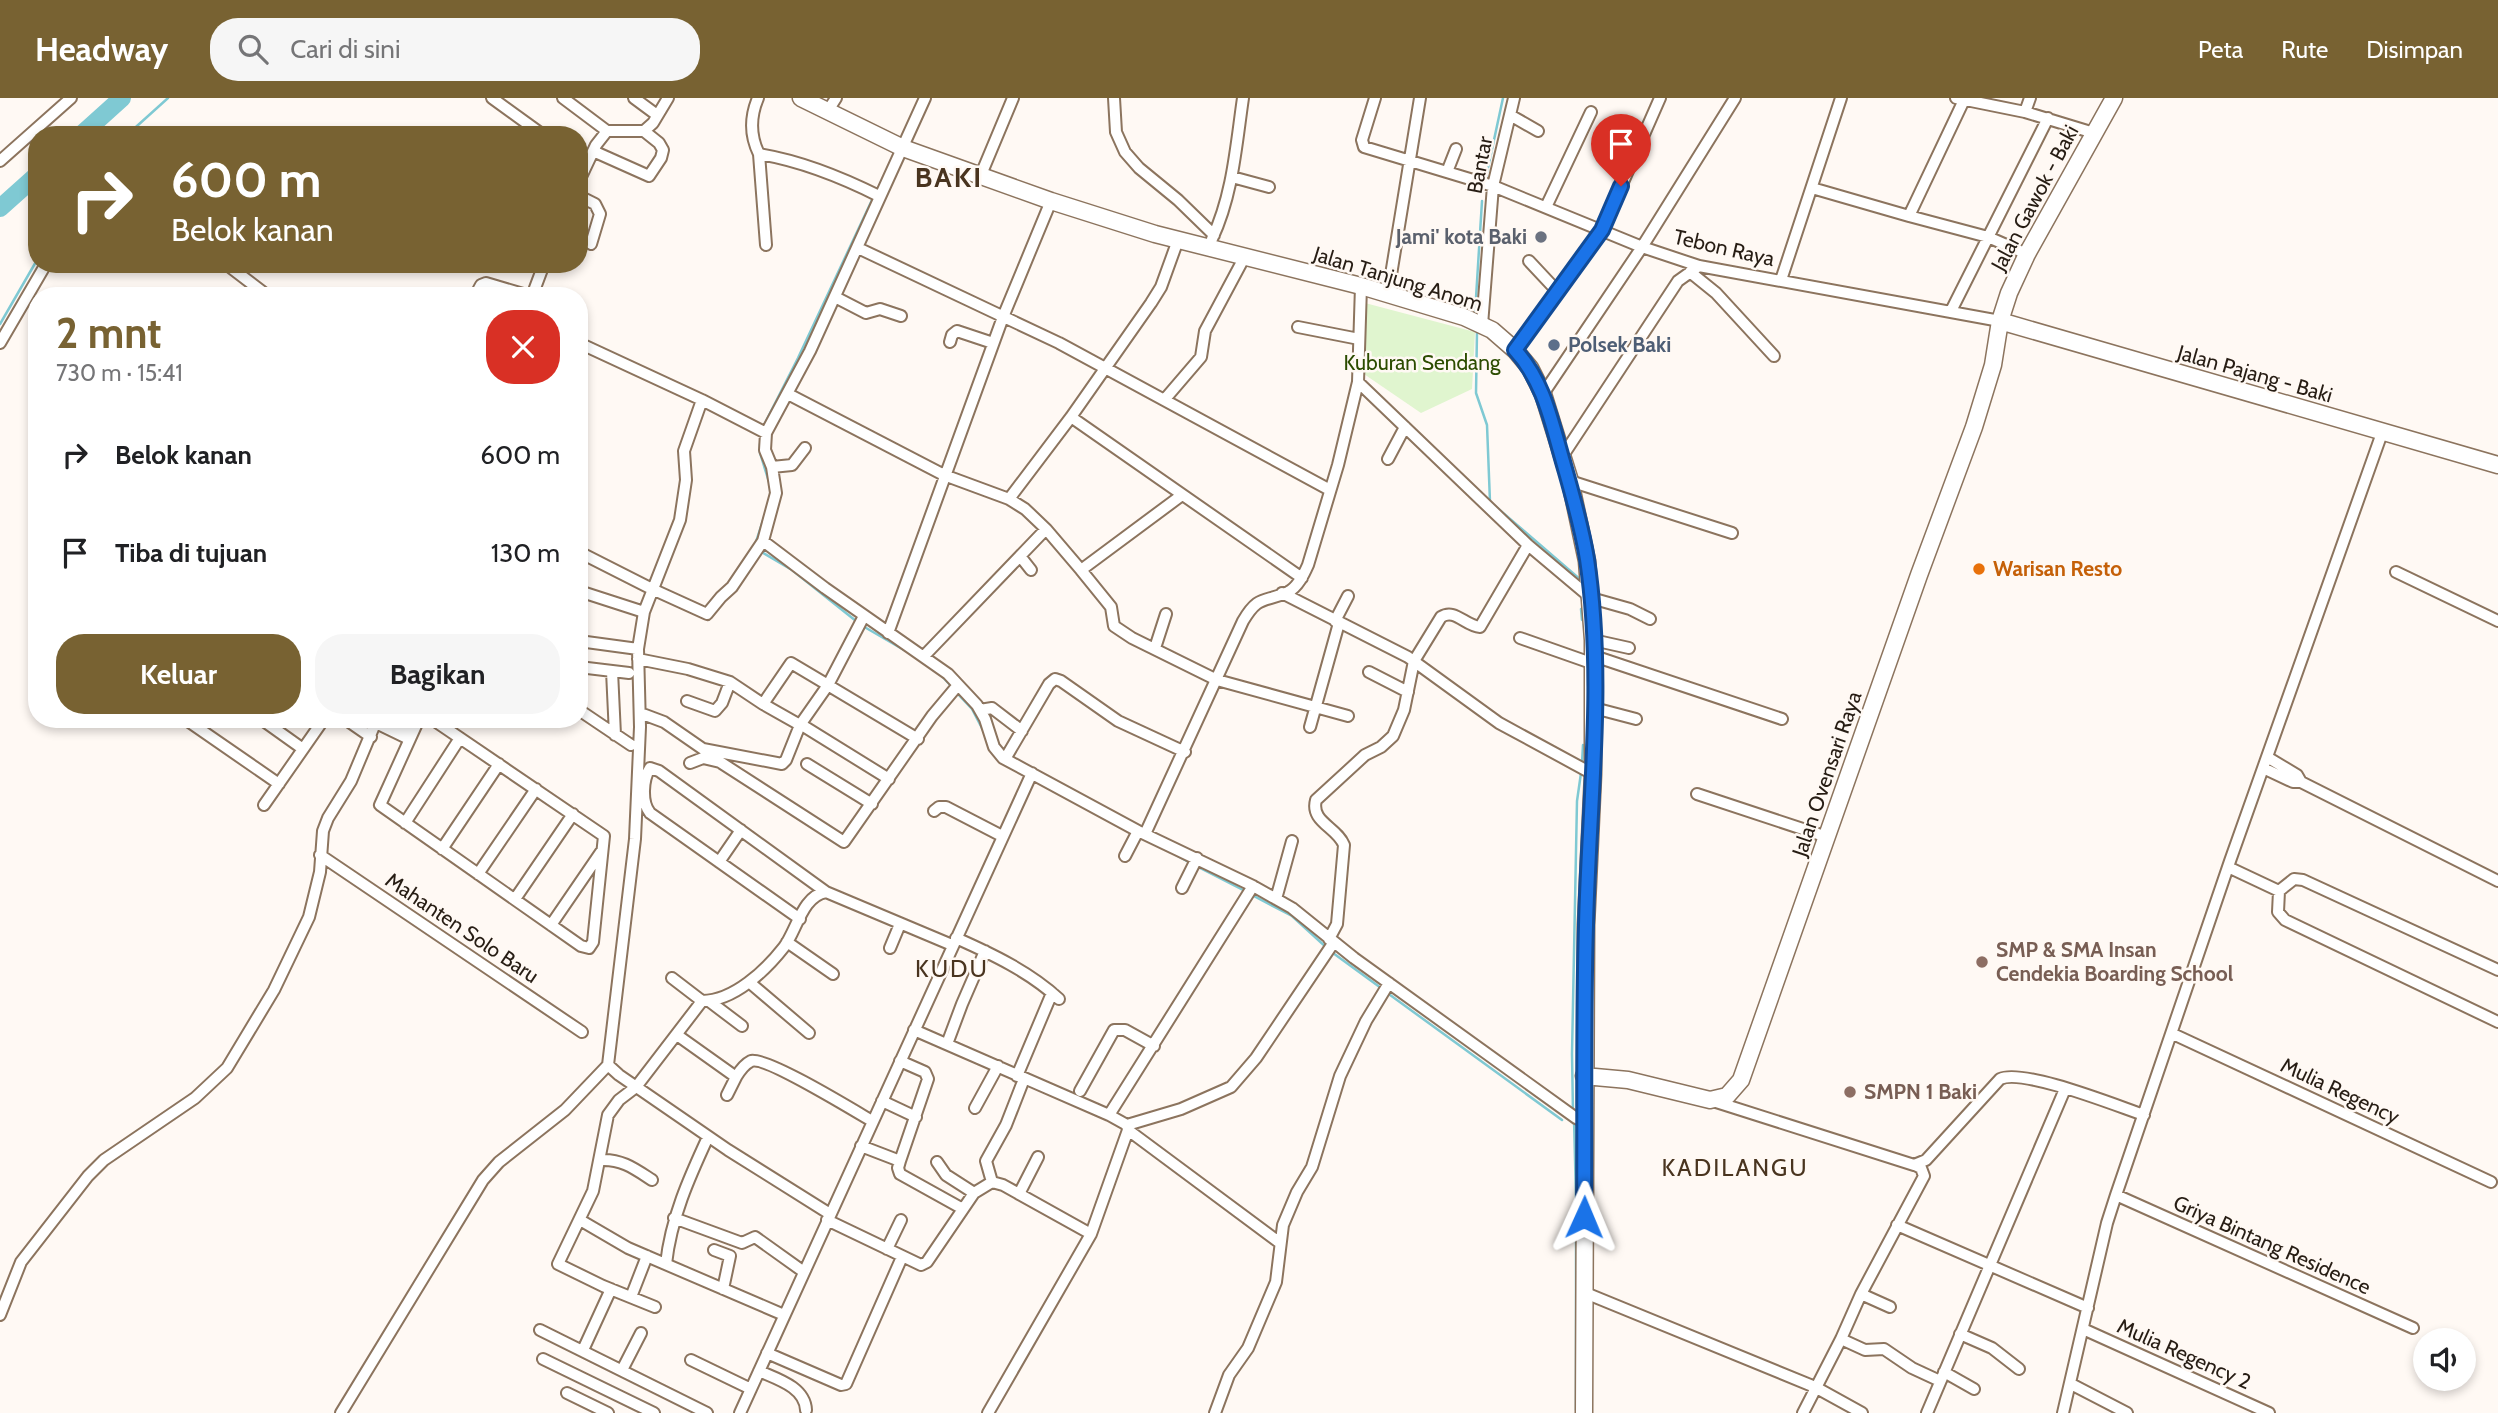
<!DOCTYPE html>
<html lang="id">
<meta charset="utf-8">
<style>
:root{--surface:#fff;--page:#f6f6f6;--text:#202124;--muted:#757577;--accent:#786232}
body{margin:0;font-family:Cabin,sans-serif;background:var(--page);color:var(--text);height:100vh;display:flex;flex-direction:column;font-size:26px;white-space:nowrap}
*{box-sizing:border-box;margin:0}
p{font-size:23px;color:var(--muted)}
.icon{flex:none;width:38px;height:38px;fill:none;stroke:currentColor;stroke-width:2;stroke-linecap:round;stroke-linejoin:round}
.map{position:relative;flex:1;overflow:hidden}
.details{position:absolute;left:28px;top:189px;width:560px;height:441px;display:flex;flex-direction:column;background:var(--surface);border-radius:28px;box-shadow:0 4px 10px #0003}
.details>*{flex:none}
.banner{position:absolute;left:28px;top:28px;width:560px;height:147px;border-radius:28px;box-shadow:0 4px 10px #0003;background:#786232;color:#fff;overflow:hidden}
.controls{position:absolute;left:2413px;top:1230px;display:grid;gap:14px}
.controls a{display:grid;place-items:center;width:63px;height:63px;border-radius:50%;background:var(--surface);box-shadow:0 4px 10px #0003;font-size:35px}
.pin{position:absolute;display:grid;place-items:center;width:60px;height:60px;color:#fff;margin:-72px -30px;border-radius:50% 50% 50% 0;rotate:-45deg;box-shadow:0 0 7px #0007}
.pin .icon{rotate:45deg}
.me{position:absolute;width:77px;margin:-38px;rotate:1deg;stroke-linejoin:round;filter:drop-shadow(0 0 5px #0008)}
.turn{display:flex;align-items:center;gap:24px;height:147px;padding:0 28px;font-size:32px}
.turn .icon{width:91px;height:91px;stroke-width:2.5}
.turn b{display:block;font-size:49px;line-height:60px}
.round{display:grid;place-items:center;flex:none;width:74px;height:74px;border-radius:28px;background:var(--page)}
.head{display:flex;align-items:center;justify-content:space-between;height:119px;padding:0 28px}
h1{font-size:42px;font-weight:800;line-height:52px;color:var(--accent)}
.button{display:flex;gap:14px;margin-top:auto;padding:14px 28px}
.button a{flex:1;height:80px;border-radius:28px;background:var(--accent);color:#fff;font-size:28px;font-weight:800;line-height:80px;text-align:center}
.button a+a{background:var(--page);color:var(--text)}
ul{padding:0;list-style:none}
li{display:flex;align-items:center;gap:21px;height:98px;padding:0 28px}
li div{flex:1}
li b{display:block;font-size:26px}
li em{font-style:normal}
header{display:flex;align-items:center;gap:42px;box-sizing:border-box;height:98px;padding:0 35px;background:var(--accent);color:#fff}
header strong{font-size:33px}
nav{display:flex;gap:38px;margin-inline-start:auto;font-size:24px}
.search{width:490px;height:63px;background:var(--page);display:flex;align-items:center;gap:18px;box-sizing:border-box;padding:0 24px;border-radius:28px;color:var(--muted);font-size:26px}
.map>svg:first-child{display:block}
.green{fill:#e0f5cf}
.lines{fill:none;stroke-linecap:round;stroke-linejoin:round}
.stream{stroke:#7fc9d3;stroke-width:2.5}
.river{stroke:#7fc9d3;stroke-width:18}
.street-casing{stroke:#8c745e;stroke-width:14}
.secondary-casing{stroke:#8c745e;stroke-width:19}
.street{stroke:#fff;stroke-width:10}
.secondary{stroke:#fff;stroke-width:16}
.route-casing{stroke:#114b97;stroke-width:18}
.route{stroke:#1a73e8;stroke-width:12}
.worship-dot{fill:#6b7280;stroke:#fff9f4;stroke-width:2.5}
.service-dot{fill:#5c6f8a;stroke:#fff9f4;stroke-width:2.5}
.food-dot{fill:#e8710a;stroke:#fff9f4;stroke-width:2.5}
.education-dot{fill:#8d6e63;stroke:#fff9f4;stroke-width:2.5}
.labels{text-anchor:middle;stroke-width:5;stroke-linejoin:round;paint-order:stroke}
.street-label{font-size:21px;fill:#271d14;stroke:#fff9f4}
.worship-label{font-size:21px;font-weight:bold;fill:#5b616d;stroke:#fff9f4;text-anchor:end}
.service-label{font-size:21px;font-weight:bold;fill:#4e5e75;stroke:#fff9f4;text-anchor:start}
.park-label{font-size:21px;fill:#2c4c00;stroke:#fff9f4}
.food-label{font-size:21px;font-weight:bold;fill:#c56008;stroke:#fff9f4;text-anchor:start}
.education-label{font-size:21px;font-weight:bold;fill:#785e54;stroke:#fff9f4;text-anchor:start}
.quarter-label{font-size:24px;letter-spacing:2px;fill:#49341f;stroke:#fff9f4}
.district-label{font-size:28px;font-weight:bold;letter-spacing:2px;fill:#49341f;stroke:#fff9f4}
</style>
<header>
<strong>Headway</strong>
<div class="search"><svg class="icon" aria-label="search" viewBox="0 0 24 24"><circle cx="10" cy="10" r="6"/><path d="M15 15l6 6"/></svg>Cari di sini</div>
<nav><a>Peta</a><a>Rute</a><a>Disimpan</a></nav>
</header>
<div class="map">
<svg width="2498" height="1315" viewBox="0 0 2498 1315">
<rect width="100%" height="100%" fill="#fff9f4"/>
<path class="green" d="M1365,205L1475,234L1472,291L1421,315L1361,274Z"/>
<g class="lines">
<path class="stream" d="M127,37L168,0
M1486,79L1503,0
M1475,216L1482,103
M0,226L37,162
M1477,234L1476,295L1487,327L1490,404
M763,329L798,260L872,102
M760,346V355L769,384
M1495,408L1582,483
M756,444L767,410
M760,453L792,472L856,523
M1581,511L1582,522
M861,527L904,552
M939,575L951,588
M955,593L972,611L985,636
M1582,665L1583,647
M1176,757L1192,766
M1198,769L1245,793
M1250,796L1292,818L1327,850
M1333,855L1381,890
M1386,894L1562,1022
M1573,1015L1572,956L1577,703L1581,675
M1574,1021L1576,1100V1312"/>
<path class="river" d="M81,37L122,0
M0,110L37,77"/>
<g class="street-casing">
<path id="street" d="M492,0L543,37
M563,0L607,33
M634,0L657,17
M758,0C750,19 750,38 759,56C802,63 841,79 879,98
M925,0L810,253L766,335L765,352L772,369L776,395L763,443L825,490L948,576L977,607L985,621L994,649L1003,660L1138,733L1253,788L1292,810L1354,860L1576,1020L1585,1024
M1114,0L1116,34L1125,54L1139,70L1178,102L1214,137
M1375,0L1362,42L1364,49L1493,88L1642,149L1699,168L2000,223
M1956,0L2025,14L2094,35
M1964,2L1909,118L1988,139L2027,156
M827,14L836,0
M2025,14L2030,0
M1510,17L1538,33
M593,53L649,78L661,60L663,52L659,45L644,33
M759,56L766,147
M0,63L71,0
M1447,74L1456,51
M980,79L1013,0
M1232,79L1269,89
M579,83L596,47L607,33H644L653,25L668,0
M1812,90L1909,118
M579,98L595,106L600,116L591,146
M1546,109L1591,14
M1212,141C1233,96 1236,48 1243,0
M858,150L1059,245L1330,392
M1529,163L1558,194
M226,166L268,198
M1690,174L1716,195L1774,258
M1781,182L1841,0
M1388,195L1420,0
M475,198L481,187L486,185L530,198
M532,198L544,166
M835,199L866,215L880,211L901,218
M1951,213L2048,20
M1482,227L1493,88L1514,0
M1298,229L1359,241
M950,244L952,237L957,233L993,245
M0,245L46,166
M579,245L702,302L766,335
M1515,252L1602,132L1660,0
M1358,284L1528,447L1591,500L1630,511L1650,521
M788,296L944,377L1009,401L1025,411L1046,431L1081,472L1182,397
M1543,296L1642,149L1735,0
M1165,301L1201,259L1205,233L1244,160
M1071,319L1302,480
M1562,359L1678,183L1699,168
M1388,361L1405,329
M772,369L792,367L805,350
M1570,383L1732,435
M1009,401L1071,319L1151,205L1161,189L1178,142
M579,454L652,491L707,516L721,499L732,489L763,443
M1020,458L1031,472
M1081,472L1111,509L1114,528L1132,540L1217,582L1348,618
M2396,474L2498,523
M579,493L644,514
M1282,495L1408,559L1499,625L1593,676
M1335,523L1348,498
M888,535L1003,219L1051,103
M1520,540L1594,566
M1593,542L1629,550
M579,543L638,551L644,514L680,422L686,382L684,353L702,302
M1155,550L1166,516
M638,551L640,629L635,741L608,967L619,977L728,1052L830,1116
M924,558L1046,431
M1594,558L1782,621
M638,561L688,571L730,584L763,606L791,565L828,587
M579,569L629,575
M612,573L615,637
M1369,574L1408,594
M831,589L918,641
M687,603L715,613L722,605L730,584
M763,606L800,627
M1594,610L1636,621
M579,612L631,647
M980,612L992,610L1022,633
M640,615L664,624L703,651L782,666L786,662L800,627L828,587L864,518
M185,621L279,686
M261,621L303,651
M345,621L371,639
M386,621L412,633
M419,621L380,707L581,848L589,850L593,844L604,738L432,621
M376,625L409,641
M805,629L889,681
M1310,629L1339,525
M1005,661L1049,586L1055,581L1061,583L1118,623L1185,654
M690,665L703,660L720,664L844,744L932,618L958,587
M807,666L872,706
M2263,670L2293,684H2301L2297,677L2267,659
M2301,684L2498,783
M1697,696L1827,739
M264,707L324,621
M934,713L939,709H946L1002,738
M405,725L460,640
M1145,736L1243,523C1259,496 1264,505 1288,494C1298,489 1304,476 1308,467L1338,367L1358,284L1361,188
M442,751L499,666
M320,757L582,934
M1125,758L1138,733
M719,764L741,732
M2228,769L2279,793L2294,781L2303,782L2498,872
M478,776L536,691
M1182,790L1197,760
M2279,793L2278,814L2285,822L2498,924
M515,801L573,716
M1276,801L1292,743
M800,821L650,715C641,704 643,681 650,670L659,673L826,794L952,847
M551,827L601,754
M956,840C992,856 1030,874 1059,901
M1329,841L1337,826L1344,747C1337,729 1310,724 1316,702L1365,657L1381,649L1393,638L1404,612L1414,563L1441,519C1455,510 1465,528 1480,529L1528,447
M787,844L833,876
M890,850L900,826
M672,880L702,903
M749,884L809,935
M709,903L742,928
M914,932L1109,1017L1127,1027
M2173,936L2491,1084
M677,937L736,979C739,974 745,966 751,963C765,958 855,1013 872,1023
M947,946L962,906L985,853
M1017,978L1052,895
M1080,993L1114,932H1125L1154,948
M727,997L736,979
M882,1003L916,1019
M1713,1003L1914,1067L1926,1062L2000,981C2023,970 2117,1008 2144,1017
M975,1010L998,968
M1109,1017L1253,788
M1128,1032L1280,1145
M861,1048L900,1063L928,981L925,974L900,963
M601,1062C622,1061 635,1071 652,1082
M900,1063L898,1070L900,1076L963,1111
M937,1064L946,1077L974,1095
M992,1084L986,1063L1006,1027L1024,981
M1019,1096L1038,1059
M2116,1097L2413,1230
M674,1120L742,1145L755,1139L804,1174
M580,1122L628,1150L784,1217
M827,1122L921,1167L927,1164L974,1095L992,1084L1003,1087L1091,1136L1128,1032L1127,1027L1181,1011L1231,989L1256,960L1334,844
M1897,1127L2088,1210
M887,1151L901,1122
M714,1152L730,1158L723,1191
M666,1166C671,1120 689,1080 708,1039
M1583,1194L1815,1289L1862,1315
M1861,1196L1890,1209
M631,1199L647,1158
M655,1209L603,1188L558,1166L593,1093L608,1017L619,1002L636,989L702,903C734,903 766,872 784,849C797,832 802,798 826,794
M0,1217L21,1164L88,1078L104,1062L195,1000L227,970L274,892L309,819L320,774L323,733L328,720L351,683L377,621
M2083,1231L2269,1315
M540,1232L707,1315
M1960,1236L1992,1250L2019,1271
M1841,1241L1865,1252L1884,1251L1912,1270L1940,1283
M583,1252L611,1191
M767,1255L841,1287L846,1286L902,1159
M543,1261L654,1315
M691,1262L751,1291
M622,1272L641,1235
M759,1273C777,1281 805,1289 806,1312
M1944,1274L1974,1291
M2071,1286L2127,1315
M567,1295L608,1315
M341,1315L483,1082L499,1064L565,1012L608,967
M740,1315L1032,675
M988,1315L1091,1136
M1215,1315L1229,1277L1248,1250L1276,1184L1283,1127L1297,1094L1312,1069L1340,978L1366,923L1389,885
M1803,1315L1841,1241L1861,1196L1924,1078L1921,1070L1915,1067
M1927,1315L2065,991
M2063,1315L2107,1125L2116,1097L2230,763L2382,335"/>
</g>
<g class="secondary-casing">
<path id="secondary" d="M801,0L903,50L1051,103L1155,136L1361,188L1464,219L1492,232L1515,252L1530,270L1543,296L1570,383L1587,463L1593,542V676L1586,827L1584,1315
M2000,223L2498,367
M1584,978L1628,982L1710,1002L1727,998L1741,982L1919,477L1974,329L1993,267L2000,223L2009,195L2027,156L2114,0"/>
</g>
<use href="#street" class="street"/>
<use href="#secondary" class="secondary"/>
</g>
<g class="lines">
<g class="route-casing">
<path id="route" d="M1584,1119C1585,1021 1583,924 1586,827C1589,706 1605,582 1587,461C1581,424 1570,389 1560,353C1550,317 1541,280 1515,252L1602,132L1621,88"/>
</g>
<use href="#route" class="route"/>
</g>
<circle class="worship-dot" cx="1541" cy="139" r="7"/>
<circle class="service-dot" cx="1554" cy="247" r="7"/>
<circle class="food-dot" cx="1979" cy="471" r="7"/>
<g class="education-dot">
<circle cx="1982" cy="864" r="7"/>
<circle cx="1850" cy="994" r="7"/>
</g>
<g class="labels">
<g class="street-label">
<text transform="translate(1480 67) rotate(-79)" y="7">Bantar</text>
<text transform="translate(2035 100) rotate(-62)" y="7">Jalan Gawok - Baki</text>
<text transform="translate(1724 150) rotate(13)" y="7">Tebon Raya</text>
<text transform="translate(1398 181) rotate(17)" y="7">Jalan Tanjung Anom</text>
<text transform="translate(2255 276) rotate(16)" y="7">Jalan Pajang - Baki</text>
<text transform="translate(1827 676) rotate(-71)" y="7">Jalan Ovensari Raya</text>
<text transform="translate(462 830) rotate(34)" y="7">Mahanten Solo Baru</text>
<text transform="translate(2340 993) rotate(25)" y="7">Mulia Regency</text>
<text transform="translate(2272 1147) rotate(24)" y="7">Griya Bintang Residence</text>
<text transform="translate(2184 1256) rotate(24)" y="7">Mulia Regency 2</text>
</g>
<g class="worship-label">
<text x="1527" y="146">Jami' kota Baki</text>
</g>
<g class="service-label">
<text x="1568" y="254">Polsek Baki</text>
</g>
<g class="park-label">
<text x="1422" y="272">Kuburan Sendang</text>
</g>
<g class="food-label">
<text x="1993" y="478">Warisan Resto</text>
</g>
<g class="education-label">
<text x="1996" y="859">SMP &amp; SMA Insan<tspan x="1996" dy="24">Cendekia Boarding School</tspan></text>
<text x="1864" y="1001">SMPN 1 Baki</text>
</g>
<g class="quarter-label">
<text x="952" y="879">KUDU</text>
<text x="1735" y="1078">KADILANGU</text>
</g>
<g class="district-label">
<text x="949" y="89">BAKI</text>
</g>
</g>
</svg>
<div class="controls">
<a><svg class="icon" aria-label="sound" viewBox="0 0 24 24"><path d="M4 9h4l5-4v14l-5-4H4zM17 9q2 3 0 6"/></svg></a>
</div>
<div class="pin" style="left:1621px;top:88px;background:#d93025"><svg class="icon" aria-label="arrive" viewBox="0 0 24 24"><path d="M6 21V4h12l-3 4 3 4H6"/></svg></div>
<svg class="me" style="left:1584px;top:1119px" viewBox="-20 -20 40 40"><path d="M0-17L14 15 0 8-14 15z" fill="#1a73e8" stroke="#fff" stroke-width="4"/></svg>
<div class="banner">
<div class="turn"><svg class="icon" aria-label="right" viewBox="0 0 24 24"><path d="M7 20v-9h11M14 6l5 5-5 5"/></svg><div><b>600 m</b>Belok kanan</div></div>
</div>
<section class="details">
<div class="head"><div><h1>2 mnt</h1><p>730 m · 15:41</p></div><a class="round" style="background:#d93025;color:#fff"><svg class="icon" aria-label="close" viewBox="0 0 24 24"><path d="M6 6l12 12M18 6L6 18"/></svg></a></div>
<ul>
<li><svg class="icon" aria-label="right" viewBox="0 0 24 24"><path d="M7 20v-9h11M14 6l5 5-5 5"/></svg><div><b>Belok kanan</b></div><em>600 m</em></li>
<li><svg class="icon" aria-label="arrive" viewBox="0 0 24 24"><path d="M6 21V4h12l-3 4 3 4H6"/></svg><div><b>Tiba di tujuan</b></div><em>130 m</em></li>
</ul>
<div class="button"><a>Keluar</a><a>Bagikan</a></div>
</section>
</div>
